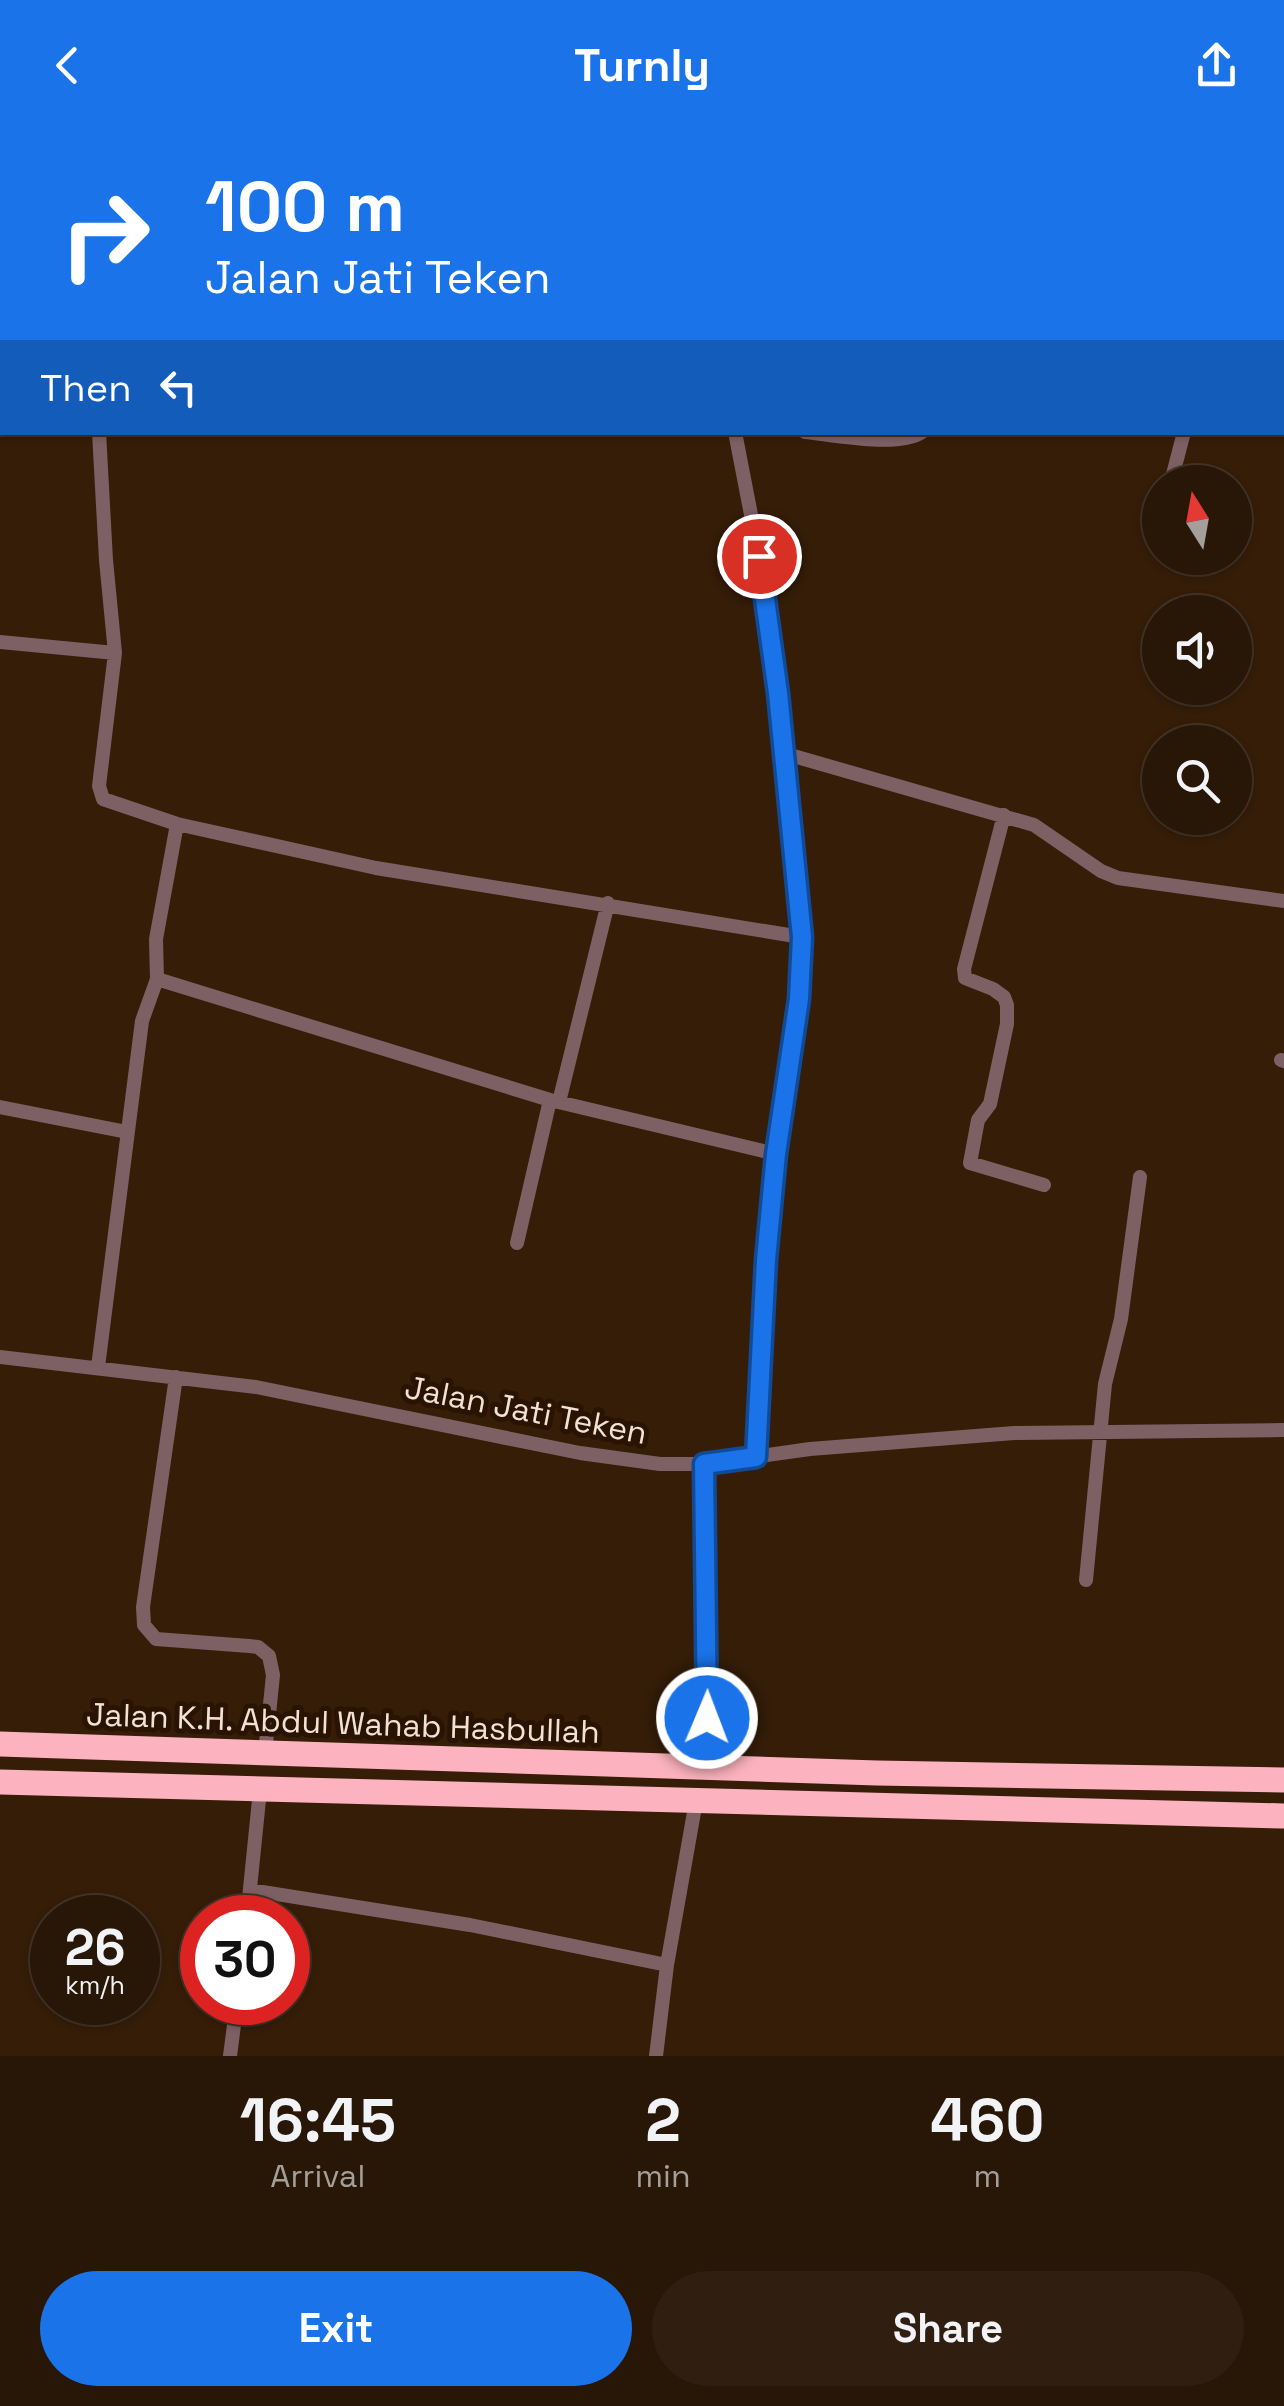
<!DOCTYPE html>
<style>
:root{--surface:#281606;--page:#301f10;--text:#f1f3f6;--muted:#a59f9b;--line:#443528;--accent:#1a73e8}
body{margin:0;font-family:"Space Grotesk",sans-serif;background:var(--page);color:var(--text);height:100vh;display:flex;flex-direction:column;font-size:38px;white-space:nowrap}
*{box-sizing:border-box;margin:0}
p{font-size:32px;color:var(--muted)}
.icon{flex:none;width:55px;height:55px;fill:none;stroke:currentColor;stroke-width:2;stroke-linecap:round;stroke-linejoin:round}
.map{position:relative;height:1926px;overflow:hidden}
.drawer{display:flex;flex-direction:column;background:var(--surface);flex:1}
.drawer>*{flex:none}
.hud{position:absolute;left:0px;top:0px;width:1285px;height:305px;box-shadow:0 2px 8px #0004,0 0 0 2px var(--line);background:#1a73e8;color:#fff;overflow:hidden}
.needle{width:65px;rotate:349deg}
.controls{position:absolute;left:1142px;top:335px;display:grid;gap:20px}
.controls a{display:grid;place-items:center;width:110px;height:110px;border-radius:50%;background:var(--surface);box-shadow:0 2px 8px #0004,0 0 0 2px var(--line);font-size:50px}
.speed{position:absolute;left:30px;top:1765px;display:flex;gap:20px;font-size:50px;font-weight:700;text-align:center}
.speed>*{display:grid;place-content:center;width:130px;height:130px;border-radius:50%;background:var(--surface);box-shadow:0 2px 8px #0004,0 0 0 2px var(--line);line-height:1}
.speed small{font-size:25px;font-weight:400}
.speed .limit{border:15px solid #d22;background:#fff;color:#111}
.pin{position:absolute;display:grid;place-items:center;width:85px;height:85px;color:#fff;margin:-42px;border:5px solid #fff;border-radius:50%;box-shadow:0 2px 10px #0007}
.me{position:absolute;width:110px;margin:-55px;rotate:1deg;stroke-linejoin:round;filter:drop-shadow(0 0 8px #0008)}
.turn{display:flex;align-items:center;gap:35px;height:210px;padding:0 40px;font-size:45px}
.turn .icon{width:130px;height:130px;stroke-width:2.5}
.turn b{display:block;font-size:70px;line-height:85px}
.then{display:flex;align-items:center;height:95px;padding:0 40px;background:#0003;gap:20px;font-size:38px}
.eta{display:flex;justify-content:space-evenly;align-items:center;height:170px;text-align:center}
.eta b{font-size:60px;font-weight:700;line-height:70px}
.primary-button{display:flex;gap:20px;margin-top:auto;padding:20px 40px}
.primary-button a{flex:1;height:115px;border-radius:60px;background:var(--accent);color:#fff;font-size:40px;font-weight:700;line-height:115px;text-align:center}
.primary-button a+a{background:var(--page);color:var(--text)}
header{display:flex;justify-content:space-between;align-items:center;height:130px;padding:0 40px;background:var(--accent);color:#fff;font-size:45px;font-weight:700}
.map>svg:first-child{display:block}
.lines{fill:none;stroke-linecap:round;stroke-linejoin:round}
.street{stroke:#7d6064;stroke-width:14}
.highway{stroke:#fdb3bf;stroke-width:25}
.route-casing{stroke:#114b97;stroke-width:25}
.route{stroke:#1a73e8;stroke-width:18}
.labels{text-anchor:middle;stroke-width:10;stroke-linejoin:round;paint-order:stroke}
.street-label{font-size:32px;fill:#f2e1d5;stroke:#2a1301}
</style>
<header><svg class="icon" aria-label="back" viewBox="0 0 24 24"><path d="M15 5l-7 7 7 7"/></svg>Turnly<svg class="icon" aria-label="share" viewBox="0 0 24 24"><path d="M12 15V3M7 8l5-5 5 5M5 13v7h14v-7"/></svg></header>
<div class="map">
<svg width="1284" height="1926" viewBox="0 0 1284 1926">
<rect width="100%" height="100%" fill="#351d08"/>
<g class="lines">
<path class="street" d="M112,2L118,0
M702,2V0
M998,2L999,0
M1261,2V0
M0,204H2
M99,302L106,430L115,523L99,656L103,669L177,694L376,738L801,807
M735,302L759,426L778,563L801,807L799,869L776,1024L766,1130L756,1327
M805,302C834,305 899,318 922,302
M1171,352L1184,302
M1157,406L1160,395
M0,512L115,523
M783,623L1034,695L1101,741L1118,748L1284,771
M1004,685L964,839L965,848L993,859L1004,867L1007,875V894L990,974L978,990L970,1033L1044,1055
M157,849L156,809L177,694
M1281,930L1284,931
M559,972L608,773
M0,977L127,1002
M517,1113L550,970
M0,1227L256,1257L580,1323L660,1334H704L810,1319L1014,1303L1284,1300
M98,1237L142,891L157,849L550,970L776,1024
M176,1247L143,1477L144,1495L156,1509L249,1516L258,1517L269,1526L273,1545L265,1623
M1086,1450L1105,1254L1121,1189L1140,1047
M703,1637L708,1532L704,1334
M251,1760L470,1795L667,1835
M247,1788L260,1660
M230,1926L237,1872
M656,1926L667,1835L696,1671"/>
<path class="highway" d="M0,1614L877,1643L1284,1650
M0,1652L1284,1686"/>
</g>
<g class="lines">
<g class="route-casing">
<path id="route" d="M707,1588L704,1334L756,1327L766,1130L776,1024L799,869L802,807L778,563L759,426"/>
</g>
<use href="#route" class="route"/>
</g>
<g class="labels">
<g class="street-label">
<text transform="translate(526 1280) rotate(11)" y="11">Jalan Jati Teken</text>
<text transform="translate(343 1593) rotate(2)" y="11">Jalan K.H. Abdul Wahab Hasbullah</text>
</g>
</g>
</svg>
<div class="controls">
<a><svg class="needle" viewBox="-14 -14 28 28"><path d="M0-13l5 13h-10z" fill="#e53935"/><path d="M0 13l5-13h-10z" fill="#a59f9b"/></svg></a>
<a><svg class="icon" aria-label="sound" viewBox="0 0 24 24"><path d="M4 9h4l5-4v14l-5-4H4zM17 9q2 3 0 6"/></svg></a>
<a><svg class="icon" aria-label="search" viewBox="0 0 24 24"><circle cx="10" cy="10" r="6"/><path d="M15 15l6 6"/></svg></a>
</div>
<div class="speed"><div>26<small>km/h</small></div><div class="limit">30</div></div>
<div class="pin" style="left:759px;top:426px;background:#d93025"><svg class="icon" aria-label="arrive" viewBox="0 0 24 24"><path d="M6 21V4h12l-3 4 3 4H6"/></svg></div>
<svg class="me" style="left:707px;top:1588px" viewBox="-20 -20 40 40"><circle r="17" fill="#1a73e8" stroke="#fff" stroke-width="3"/><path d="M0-11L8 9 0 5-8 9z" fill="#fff"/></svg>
<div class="hud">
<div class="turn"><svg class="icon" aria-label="right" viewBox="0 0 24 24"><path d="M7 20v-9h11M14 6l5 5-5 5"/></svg><div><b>100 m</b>Jalan Jati Teken</div></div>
<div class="then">Then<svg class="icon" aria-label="left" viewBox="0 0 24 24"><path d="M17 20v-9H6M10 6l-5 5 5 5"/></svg></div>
</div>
</div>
<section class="drawer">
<div class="eta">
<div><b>16:45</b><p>Arrival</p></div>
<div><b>2</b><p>min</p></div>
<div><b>460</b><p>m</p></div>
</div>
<div class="primary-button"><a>Exit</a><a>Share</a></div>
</section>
